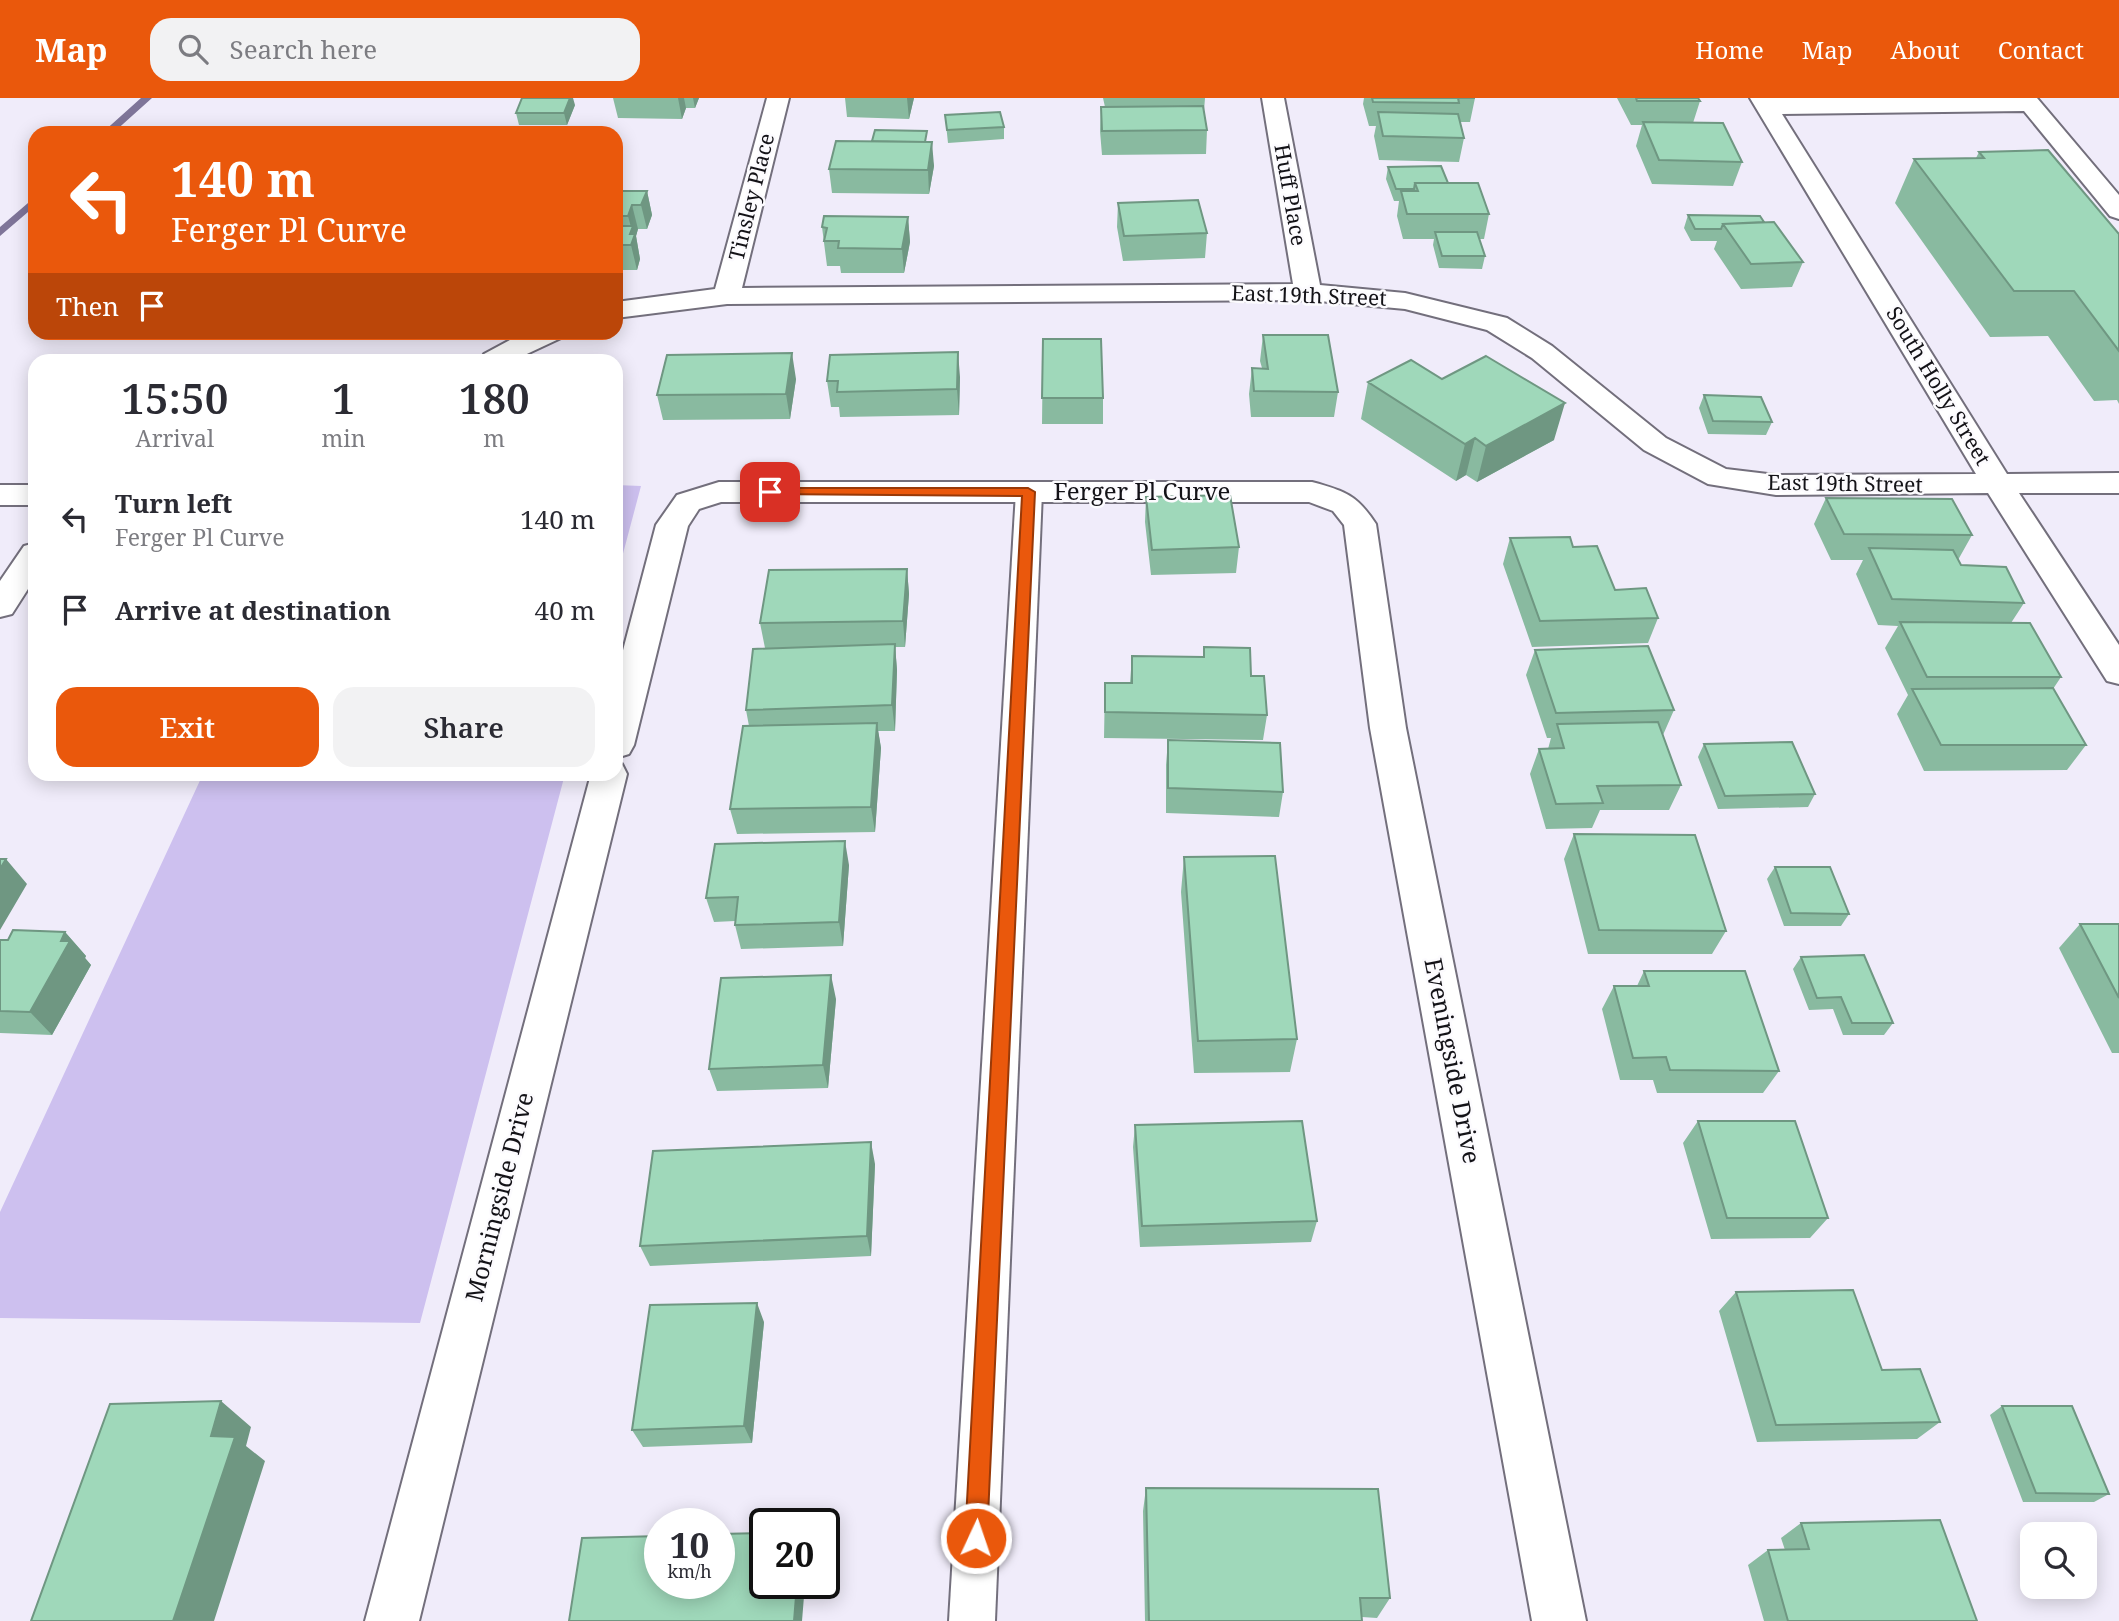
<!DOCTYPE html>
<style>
:root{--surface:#fff;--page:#f2f2f3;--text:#2b2b33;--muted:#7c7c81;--accent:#ea580c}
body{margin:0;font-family:"Noto Serif",serif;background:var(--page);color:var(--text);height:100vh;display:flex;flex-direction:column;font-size:26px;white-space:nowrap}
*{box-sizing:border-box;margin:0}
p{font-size:23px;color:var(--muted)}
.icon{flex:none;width:38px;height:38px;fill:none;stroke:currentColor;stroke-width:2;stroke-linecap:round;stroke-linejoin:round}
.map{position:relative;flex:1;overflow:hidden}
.panel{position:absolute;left:28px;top:256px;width:595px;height:427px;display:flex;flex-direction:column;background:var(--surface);border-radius:21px;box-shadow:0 4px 18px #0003}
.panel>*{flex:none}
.top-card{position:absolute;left:28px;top:28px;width:595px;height:214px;border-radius:21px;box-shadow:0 4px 18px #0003;background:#ea580c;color:#fff;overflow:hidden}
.buttons{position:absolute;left:2020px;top:1424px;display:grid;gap:14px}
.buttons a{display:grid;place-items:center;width:77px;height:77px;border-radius:14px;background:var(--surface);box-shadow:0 4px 18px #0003;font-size:35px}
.speed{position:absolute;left:644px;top:1410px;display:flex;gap:14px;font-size:35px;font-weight:700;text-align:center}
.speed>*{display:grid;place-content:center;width:91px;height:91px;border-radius:50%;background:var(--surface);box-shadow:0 4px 18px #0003;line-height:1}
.speed small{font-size:18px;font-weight:400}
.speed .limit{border:4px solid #111;border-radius:10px;background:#fff;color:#111}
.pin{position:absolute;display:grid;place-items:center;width:60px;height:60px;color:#fff;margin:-30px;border-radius:14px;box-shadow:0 4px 10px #0006}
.me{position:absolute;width:77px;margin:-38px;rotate:3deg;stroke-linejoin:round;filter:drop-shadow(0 0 5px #0008)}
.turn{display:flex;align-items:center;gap:24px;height:147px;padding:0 28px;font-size:32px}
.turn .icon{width:91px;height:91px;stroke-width:2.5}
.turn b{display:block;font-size:49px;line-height:60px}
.then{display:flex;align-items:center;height:66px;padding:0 28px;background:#0003;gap:14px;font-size:26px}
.eta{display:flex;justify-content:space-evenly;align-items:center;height:119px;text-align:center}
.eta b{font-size:42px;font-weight:600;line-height:49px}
.action{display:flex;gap:14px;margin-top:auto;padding:14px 28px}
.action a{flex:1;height:80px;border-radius:21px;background:var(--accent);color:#fff;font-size:28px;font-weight:600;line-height:80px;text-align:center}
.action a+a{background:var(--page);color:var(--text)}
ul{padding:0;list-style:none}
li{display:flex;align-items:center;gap:21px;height:91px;padding:0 28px}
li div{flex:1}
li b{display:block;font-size:26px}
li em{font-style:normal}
header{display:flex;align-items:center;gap:42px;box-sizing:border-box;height:98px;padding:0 35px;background:var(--accent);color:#fff}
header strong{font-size:33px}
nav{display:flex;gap:38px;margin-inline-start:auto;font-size:24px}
.search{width:490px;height:63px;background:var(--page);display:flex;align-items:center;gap:18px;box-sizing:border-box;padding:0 24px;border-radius:21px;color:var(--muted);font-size:26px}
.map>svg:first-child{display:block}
.green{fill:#cdc0ef}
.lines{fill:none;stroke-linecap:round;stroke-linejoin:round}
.stream{fill:#7f7599;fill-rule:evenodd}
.lane-casing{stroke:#736f7c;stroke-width:4}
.street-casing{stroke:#736f7c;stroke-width:4}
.lane{fill:#fff;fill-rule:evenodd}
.street{fill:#fff;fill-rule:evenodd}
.wall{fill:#89baa0}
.shaded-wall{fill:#6f9782}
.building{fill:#9fd8ba;stroke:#6f9782;stroke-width:2}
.route{fill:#ea580c;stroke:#983908;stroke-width:2}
.labels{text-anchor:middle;stroke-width:5;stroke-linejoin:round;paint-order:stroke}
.far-street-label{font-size:21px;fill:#131217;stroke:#fcfbfe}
.street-label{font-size:24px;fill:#131217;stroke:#fcfbfe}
</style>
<header>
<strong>Map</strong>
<div class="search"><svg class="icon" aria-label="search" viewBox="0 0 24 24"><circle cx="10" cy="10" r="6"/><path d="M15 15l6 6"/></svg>Search here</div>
<nav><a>Home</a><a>Map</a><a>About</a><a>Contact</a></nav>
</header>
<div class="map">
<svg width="2119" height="1523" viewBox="0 0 2119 1523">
<rect width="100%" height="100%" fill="#f0ecfa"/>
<path class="green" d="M616,387L641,388L616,482Z
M203,676H565L420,1225L0,1220V1114Z"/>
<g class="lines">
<path class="stream" d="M141,0H152L113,35H102Z
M35,99V108L0,138V129Z"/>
<g class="lane-casing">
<path id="lane" d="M1029,386L1038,388L1042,394L995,1523H949L1016,394L1020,388Z"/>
</g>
<g class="street-casing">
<path id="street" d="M767,0H789L742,190L1293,186L1262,0H1284L1320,187L1405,195L1507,220L1552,248L1666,340L1726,371L1776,377L1976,376L1750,0H2037L2119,97V121L2110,118L2024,13L1782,16L2007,376L2119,375V395H2019L2119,547V586L2107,583L1988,395L1776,397L1708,386L1644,352L1532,260L1487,232L1405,211L1308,202L727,206L616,220V204L715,191Z
M525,234H564L561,240L514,262H480L484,256Z
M719,384H1312C1345,393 1357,397 1376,426L1406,630L1586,1523H1532L1370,630L1344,427L1333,413L1309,404H721L699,411L688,428L634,647L629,656L616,660V579L656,427L677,397Z
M0,387H35V407H0Z
M35,445V480L12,516L0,519V483L24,448Z
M616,665L622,666L627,676L419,1523H365L591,676H616Z"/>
</g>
<use href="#lane" class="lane"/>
<use href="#street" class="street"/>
</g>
<path class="wall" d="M613,0H699L695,10H686L682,21L618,20Z
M845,0H914L909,21L847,19Z
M1103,0H1205L1204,13L1207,32L1206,56L1102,57L1100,33L1101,9H1105Z
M1364,0H1475L1470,24H1460L1464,40L1459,64L1379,62L1374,38L1376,28H1369L1363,6Z
M1617,0H1698L1700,3L1693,25L1742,64L1733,88L1652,86L1636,48L1642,27H1631Z
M575,7L567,27H519L516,15Z
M945,17L1004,29V41L948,45Z
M928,44L934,68L929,96L832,95L829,71Z
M1979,54L2119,136V306L2117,302L2094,303L2048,238L1990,239L1895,105L1914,61L1976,60Z
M1388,69L1448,85L1489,116L1484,141H1479L1485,158L1482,171L1439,170L1433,147L1434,141H1403L1397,118L1399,103H1394L1386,81Z
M616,93H647L652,117L647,131H638L636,138L640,161L637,172H623L620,179H616Z
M1118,105L1207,135L1205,160L1123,163L1117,129Z
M1688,117L1764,124L1803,164L1792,189L1741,191L1714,151L1717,143H1691L1684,130Z
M908,119L910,144L904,175H841L840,168H827L822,129Z
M1263,237L1338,294L1334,319H1251L1249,296L1252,270H1262L1260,263Z
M1043,241L1103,300V326H1042Z
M960,279L959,317L840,319L839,309H831L827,283Z
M796,281L790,321L663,322L657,297Z
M1442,281L1554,342L1477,384L1466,377L1456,383L1361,321L1368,284Z
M1704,297L1772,324L1766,337L1708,336L1699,310Z
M1146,399L1239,449L1236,475L1151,477L1145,424Z
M1826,400L1972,437L1958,462L1961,467L2024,505L2011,525L2061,579L2053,591L2086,647L2067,672L1924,673L1897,616L1908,597L1885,550L1898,528L1878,527L1856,476L1863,462H1831L1814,426Z
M1510,440L1573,449L1615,492L1658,520L1648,545L1532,549L1503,466Z
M907,471L909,496L905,549H895L897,572L895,633H878L881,650L875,734L737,736L730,711L749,628L746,612L765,550L760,525Z
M1204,549L1251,578L1267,617L1263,642L1104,640L1105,585H1130L1132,558L1203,559Z
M1535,552L1674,612L1663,637L1681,687L1669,712H1600L1592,730L1546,731L1530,676L1539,651H1548L1551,640H1547L1526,577Z
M1168,642L1283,694L1279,719L1166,715V667Z
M1704,646L1815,696L1808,709L1718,711L1698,659Z
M1574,736L1726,833L1712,856H1588L1564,761Z
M1184,759L1297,941L1290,974L1194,975L1181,794Z
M849,767L843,848L741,851L735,827V823L714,824L706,800Z
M1775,769L1849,816L1841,828H1784L1767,781Z
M2080,826H2119V955H2112L2059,850Z
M65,834L86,858L85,860L91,867L52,937L0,935V842H8Z
M1801,859L1893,925L1884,937H1843L1833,911L1809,912L1793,871Z
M1644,873L1779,973L1763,995H1657L1653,982H1620L1602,911L1614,888H1637Z
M836,901L828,990L717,993L709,971Z
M1698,1023L1828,1120L1810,1140L1711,1141L1683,1045Z
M1135,1027L1317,1123L1311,1144L1140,1149L1133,1049Z
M875,1066L871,1158L650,1168L640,1148Z
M1736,1194L1882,1272L1940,1324L1917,1341L1757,1344L1719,1213Z
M764,1224L752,1345L643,1349L632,1332Z
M2002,1308L2109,1396L2094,1404H2023L1990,1317Z
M1146,1390L1390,1500L1377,1520L1362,1519V1523H1145L1143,1413Z
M1801,1425L1977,1523H1764L1748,1467L1768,1452H1785L1781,1440Z"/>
<path class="shaded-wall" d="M570,0H573L575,7L567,27L564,15Z
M678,0H684L686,10L682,21Z
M693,0H699L695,10Z
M907,0H914L909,21Z
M932,44L934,68L929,96L928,72Z
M647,93L652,117L647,131L641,107Z
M632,107L638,131L636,138L640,161L637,172L631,147L630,136L632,133L628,118Z
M908,119L910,144L904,175L902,151Z
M617,147L623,172L620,179L616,162Z
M958,254L960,279L959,317L957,291Z
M792,255L796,281L790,321L786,296Z
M1565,305L1554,342L1477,384L1486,348Z
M1475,340L1466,377L1456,383L1465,346Z
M907,471L909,496L905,549L903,523Z
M895,546L897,572L895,633L892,607Z
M877,625L881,650L875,734L871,709Z
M845,743L849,767L843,848L839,824Z
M6,761L27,786L0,832V771Z
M65,834L86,858L85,860L91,867L52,937L30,914Z
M831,877L836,901L828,990L823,967Z
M871,1044L875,1066L871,1158L867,1138Z
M757,1205L764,1224L752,1345L744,1328Z
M221,1303L251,1329L246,1348L265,1363L214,1523H173L211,1338Z
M797,1486H805L802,1523H794Z"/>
<path class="building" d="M522,0H570L564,15H516Z
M1372,0H1475H1458L1459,5L1373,4Z
M1636,0H1698L1700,3H1637Z
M1203,8L1207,32L1102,33L1101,9Z
M1000,14L1004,29L947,32L945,17Z
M1378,14L1458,16L1464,40L1383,38Z
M1643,24L1723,25L1742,64L1659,62Z
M875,32L927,33L925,44L872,43Z
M836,43L932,44L928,72L829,71Z
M2048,52L2119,136V253L2074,193H2014L1914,61L1984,60L1979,54Z
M1441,68L1448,85H1415L1414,91H1396L1388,69Z
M1415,85H1478L1489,116H1407L1401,93H1418Z
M616,93H647L641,107H632L628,118H616Z
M1198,102L1207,135L1124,138L1118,105Z
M1688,117L1760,118L1764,124L1723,126L1721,131H1695Z
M824,118L908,119L902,151L838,150L839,143H824L827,130L822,129Z
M1774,124L1803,164L1751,166L1723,126Z
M616,128H633L630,136H635L631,147H617L616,149Z
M1435,134H1477L1485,158H1442Z
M1263,237H1328L1338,294L1254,293L1252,270L1268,271Z
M1043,241H1101L1103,300H1042Z
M958,254L957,291L837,294L838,283H827L830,257Z
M792,255L786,296L657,297L667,257Z
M1486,258L1565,305L1486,348L1475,340L1465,346L1368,284L1411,262L1442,281Z
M1704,297L1761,299L1772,324L1713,323Z
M1230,397L1239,449L1152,452L1146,399Z
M1826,400L1952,401L1972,437L1844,436Z
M1570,439L1573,449L1597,448L1615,492L1646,490L1658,520L1540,523L1510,440Z
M1869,450L1953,452L1961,467L2006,469L2024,505L1892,501Z
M907,471L903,523L760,525L769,472Z
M1900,524L2030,525L2061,579H1927Z
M895,546L892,607L746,612L753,551Z
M1648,548L1674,612L1556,615L1535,552Z
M1204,549L1250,550L1251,578H1264L1267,617L1105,614V585H1132V558L1204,559Z
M2053,590L2086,647H1941L1912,591Z
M1658,624L1681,687L1597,688L1603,705L1556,706L1539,651L1564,650L1557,626Z
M877,625L871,709L730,711L743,628Z
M1168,642L1280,645L1283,694L1168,690Z
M1792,644L1815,696L1725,698L1704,646Z
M1574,736L1695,737L1726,833L1599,832Z
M845,743L839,824L735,827L738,799L706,800L715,746Z
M1275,758L1297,941L1198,943L1184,759Z
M0,761H6L0,771Z
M1775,769H1830L1849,816L1791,815Z
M2080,826H2119V900Z
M13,832L65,834L61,843H70L30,914L0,913V842H8Z
M1864,857L1893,925H1852L1841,899L1817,900L1801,859Z
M1644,873H1745L1779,973L1670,972L1666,959L1633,960L1614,888H1649Z
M831,877L823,967L709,971L721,880Z
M1302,1023L1317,1123L1142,1128L1135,1027Z
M1698,1023H1795L1828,1120H1727Z
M871,1044L867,1138L640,1148L653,1053Z
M1853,1192L1882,1272L1920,1271L1940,1324L1776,1327L1736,1194Z
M757,1205L744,1328L632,1332L650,1207Z
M221,1303L211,1338L235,1339L173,1523H31L110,1306Z
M2002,1308H2072L2109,1396L2036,1395Z
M1146,1390L1378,1391L1390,1500H1360L1362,1523H1149Z
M1940,1422L1977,1523H1788L1768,1452L1809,1451L1801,1425Z
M765,1435V1486H797L794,1523H569L582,1440L660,1438V1486H719V1436Z"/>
<path class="route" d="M770,390H1028L1035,394L987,1440L984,1448L976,1451L968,1448L965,1440L1022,398L766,396V391Z"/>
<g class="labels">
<g class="far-street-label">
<text transform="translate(1290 97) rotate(80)" y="7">Huff Place</text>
<text transform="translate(752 99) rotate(-76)" y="7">Tinsley Place</text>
<text transform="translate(1309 198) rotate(2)" y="7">East 19th Street</text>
<text transform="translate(1938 288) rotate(59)" y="7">South Holly Street</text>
<text transform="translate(1845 386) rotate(1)" y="7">East 19th Street</text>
</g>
<g class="street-label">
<text x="1142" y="402">Ferger Pl Curve</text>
<text transform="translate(1452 963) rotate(79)" y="8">Eveningside Drive</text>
<text transform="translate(500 1099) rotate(-76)" y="8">Morningside Drive</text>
</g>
</g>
</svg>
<div class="buttons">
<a><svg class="icon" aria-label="search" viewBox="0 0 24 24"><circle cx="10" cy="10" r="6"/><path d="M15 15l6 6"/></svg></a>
</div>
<div class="speed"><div>10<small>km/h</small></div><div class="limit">20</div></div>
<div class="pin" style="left:770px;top:394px;background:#d93025"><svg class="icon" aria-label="arrive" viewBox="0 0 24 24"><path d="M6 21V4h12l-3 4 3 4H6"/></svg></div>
<svg class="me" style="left:976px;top:1440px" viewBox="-20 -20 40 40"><circle r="17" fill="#ea580c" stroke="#fff" stroke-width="3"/><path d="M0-11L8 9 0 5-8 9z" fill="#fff"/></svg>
<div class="top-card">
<div class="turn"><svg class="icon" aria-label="left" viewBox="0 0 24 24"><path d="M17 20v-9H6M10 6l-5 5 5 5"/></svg><div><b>140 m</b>Ferger Pl Curve</div></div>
<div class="then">Then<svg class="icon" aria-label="arrive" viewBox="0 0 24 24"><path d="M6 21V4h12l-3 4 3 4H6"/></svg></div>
</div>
<section class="panel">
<div class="eta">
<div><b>15:50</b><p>Arrival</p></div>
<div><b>1</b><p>min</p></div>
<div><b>180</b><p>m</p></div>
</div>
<ul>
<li><svg class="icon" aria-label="left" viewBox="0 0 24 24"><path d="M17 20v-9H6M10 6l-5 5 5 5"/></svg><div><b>Turn left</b><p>Ferger Pl Curve</p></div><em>140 m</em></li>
<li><svg class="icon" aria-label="arrive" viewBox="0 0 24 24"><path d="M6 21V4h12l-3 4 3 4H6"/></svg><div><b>Arrive at destination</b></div><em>40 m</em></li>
</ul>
<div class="action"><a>Exit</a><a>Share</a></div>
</section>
</div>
